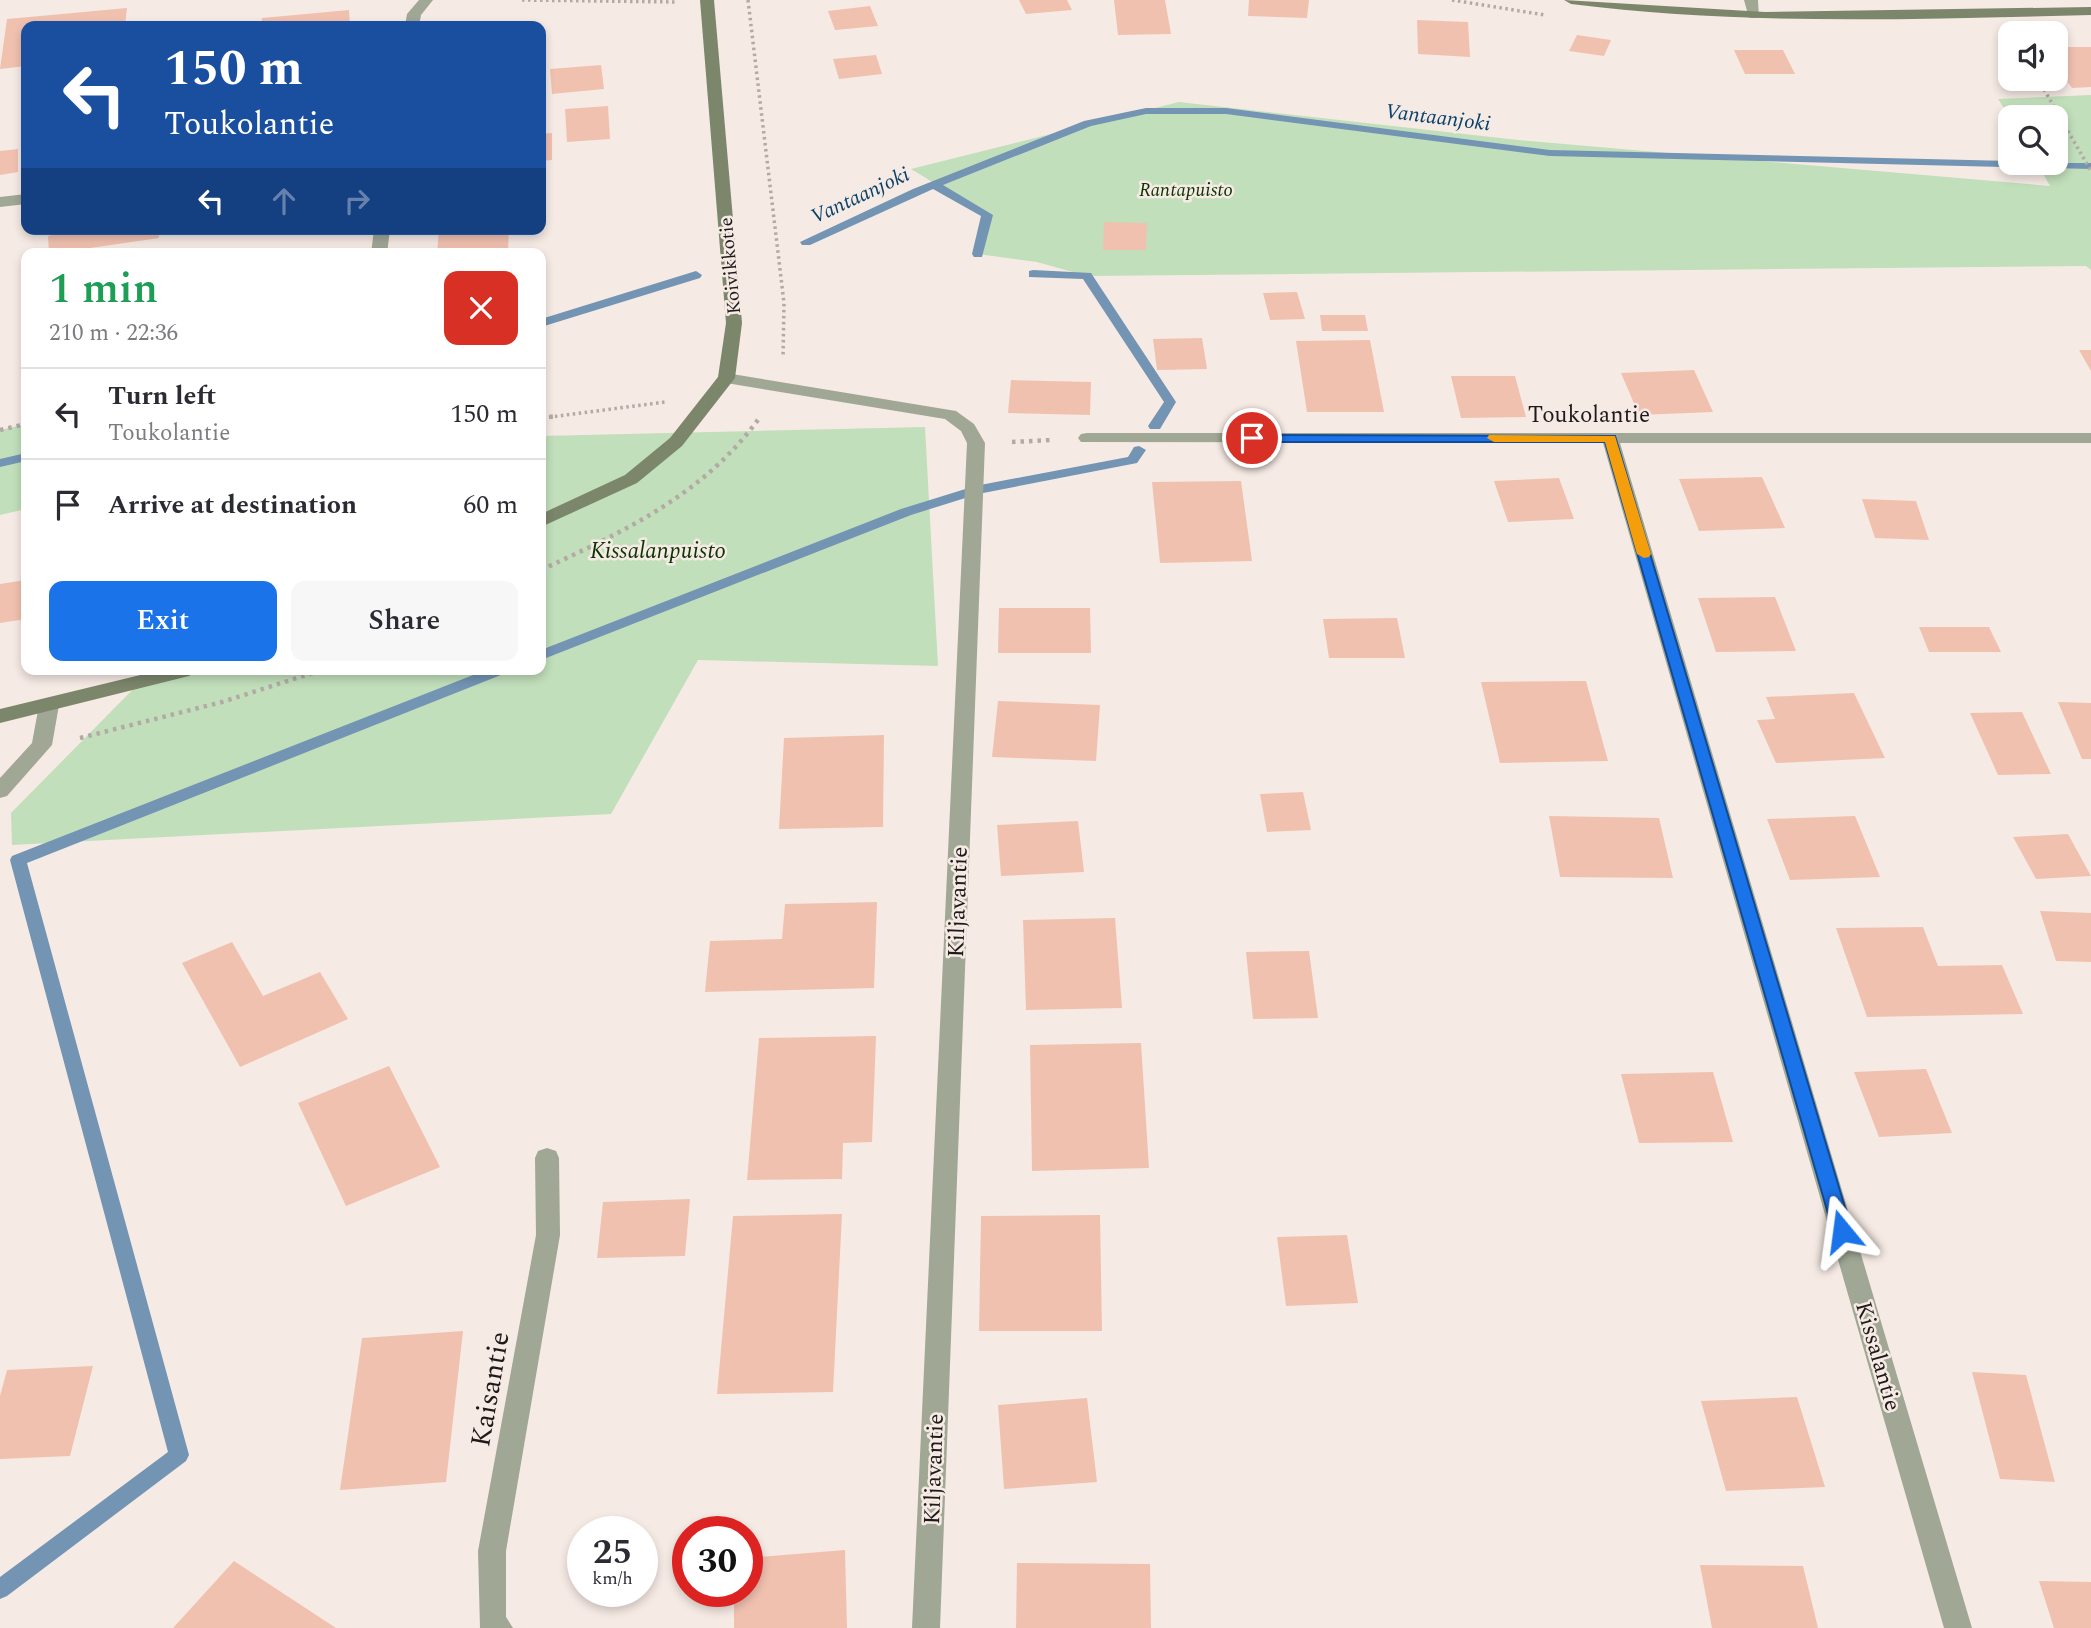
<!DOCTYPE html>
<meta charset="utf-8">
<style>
:root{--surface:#fff;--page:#f7f7f7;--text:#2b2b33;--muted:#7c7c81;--line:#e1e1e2;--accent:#1a73e8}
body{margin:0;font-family:Spectral,serif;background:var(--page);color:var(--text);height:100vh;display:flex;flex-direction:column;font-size:26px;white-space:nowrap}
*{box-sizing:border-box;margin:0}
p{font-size:23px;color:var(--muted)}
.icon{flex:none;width:38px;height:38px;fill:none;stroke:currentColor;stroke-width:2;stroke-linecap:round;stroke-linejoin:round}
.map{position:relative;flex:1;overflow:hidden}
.sheet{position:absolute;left:21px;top:248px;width:525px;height:427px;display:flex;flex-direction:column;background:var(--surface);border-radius:14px;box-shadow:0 4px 10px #0003}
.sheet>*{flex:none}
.banner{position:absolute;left:21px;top:21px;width:525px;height:214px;border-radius:14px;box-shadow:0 4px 10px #0003;background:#1a4fa0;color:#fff;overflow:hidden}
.buttons{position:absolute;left:1998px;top:21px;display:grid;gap:14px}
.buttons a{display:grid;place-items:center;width:70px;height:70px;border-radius:14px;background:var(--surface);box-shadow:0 4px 10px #0003;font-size:35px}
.speed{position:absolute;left:567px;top:1516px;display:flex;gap:14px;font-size:35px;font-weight:700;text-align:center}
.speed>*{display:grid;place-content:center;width:91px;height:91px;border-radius:50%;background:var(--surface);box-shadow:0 4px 10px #0003;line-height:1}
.speed small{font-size:18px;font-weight:400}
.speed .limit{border:10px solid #d22;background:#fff;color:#111}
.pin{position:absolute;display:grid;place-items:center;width:60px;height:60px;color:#fff;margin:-30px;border:4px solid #fff;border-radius:50%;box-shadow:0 2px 7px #0007}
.me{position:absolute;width:77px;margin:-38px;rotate:344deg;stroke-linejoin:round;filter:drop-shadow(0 0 5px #0008)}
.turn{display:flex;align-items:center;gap:24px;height:147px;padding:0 28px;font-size:32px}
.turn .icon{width:91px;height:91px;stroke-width:2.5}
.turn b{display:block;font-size:49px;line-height:60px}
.lanes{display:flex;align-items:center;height:66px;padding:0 28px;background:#0003;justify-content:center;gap:35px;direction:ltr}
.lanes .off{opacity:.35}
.round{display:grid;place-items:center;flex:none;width:74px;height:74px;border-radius:14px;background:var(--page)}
.summary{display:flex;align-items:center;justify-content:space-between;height:119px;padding:0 28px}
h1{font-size:42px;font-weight:600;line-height:52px;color:#1e9e55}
.button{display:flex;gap:14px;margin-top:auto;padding:14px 28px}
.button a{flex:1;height:80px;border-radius:14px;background:var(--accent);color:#fff;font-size:28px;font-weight:600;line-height:80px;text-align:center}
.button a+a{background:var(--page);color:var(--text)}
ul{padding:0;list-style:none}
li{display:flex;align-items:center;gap:21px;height:91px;padding:0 28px;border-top:2px solid var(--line)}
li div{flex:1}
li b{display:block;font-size:26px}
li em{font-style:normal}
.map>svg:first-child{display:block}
.green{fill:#c1dfbb}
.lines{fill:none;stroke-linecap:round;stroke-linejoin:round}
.stream{fill:#7394b3;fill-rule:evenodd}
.building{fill:#f1c1b0}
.path-far1{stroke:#b3a9a5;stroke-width:3.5;stroke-dasharray:2.5 3.5;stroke-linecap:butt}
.path{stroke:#b3a9a5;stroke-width:4.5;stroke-dasharray:3.5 5;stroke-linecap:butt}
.street{fill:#a0a795;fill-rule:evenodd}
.secondary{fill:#7c866b;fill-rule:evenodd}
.route{fill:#1a73e8;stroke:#114b97;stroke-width:2}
.slow{fill:#f59e0b}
.labels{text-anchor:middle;stroke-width:5;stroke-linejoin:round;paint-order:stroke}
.far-park-label{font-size:19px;font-style:italic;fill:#0a3503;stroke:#f6eae4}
.far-street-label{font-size:19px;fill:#1f1a19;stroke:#f6eae4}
.far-water-label{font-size:21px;font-style:italic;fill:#08416a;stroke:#f6eae4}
.street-label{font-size:23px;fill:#1f1a19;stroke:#f6eae4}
.park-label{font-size:23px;font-style:italic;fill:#0a3503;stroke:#f6eae4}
.near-street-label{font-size:28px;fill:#1f1a19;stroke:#f6eae4}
</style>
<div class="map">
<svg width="2091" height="1628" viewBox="0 0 2091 1628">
<rect width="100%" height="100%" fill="#f6eae4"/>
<path class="green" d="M2091,95V270L2086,266L1087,276L1037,262L978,254L987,215L911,169L1179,102L1518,140L2050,186L2037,163H2056V117L2011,119L1998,99Z
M26,424V509L0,515V430Z
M925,427L938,666L698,660L611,814L12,845L11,813L152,670H541V436Z"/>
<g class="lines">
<path class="stream" d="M1146,108H1226L1550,150L2011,161V163H2091V169L1550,156L1226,114H1146L1091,126L943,185L993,215L982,257H974L972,254L981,216L933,189L810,245H802L800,242L913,189L1084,121Z
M1033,270L1091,273L1176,402L1160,429H1150L1148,426L1164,402L1083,279L1029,277V271Z
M696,271L702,275L700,278L541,327V319Z
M1139,446L1146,450L1137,463L978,494L911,515L541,660V650L901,509L975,486L1128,457L1134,447Z
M26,453V461L0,467V459Z
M486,670H508L506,673L27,863L189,1455L186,1461L7,1596L0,1599V1577L168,1452L10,860L12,856Z"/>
</g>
<path class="building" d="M1019,0H1067L1072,10L1026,14Z
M1114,0H1165L1171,34L1118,35Z
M1249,0H1309L1307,18L1248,16Z
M870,6L878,26L835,30L828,11Z
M127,8L125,26H26V66L0,69L7,19Z
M349,10L350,26H261L262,18Z
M1417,20L1468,22L1470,57L1418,54Z
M1577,35L1611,40L1604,56L1569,51Z
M2056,47H2091V87L2072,88L2056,66Z
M1734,50H1783L1795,74H1745Z
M876,55L882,74L839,79L833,59Z
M601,65L604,89L552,94L550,69Z
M608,106L610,139L567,142L565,109Z
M552,133V160L541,161V134Z
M18,149V172L0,175V151Z
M1104,222L1147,223L1146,250H1103Z
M80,229H158L159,238L49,254L48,236Z
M439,229H509L508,251L437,254Z
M1297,292L1305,319L1270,320L1263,293Z
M1320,315H1365L1368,331H1322Z
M1202,338L1207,369L1157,370L1153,339Z
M1370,340L1384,412H1307L1296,341Z
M2079,350H2091V371Z
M1694,370L1713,412L1639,415L1621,373Z
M1451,376H1515L1526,417L1461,418Z
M1011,380L1091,382L1090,415L1008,413Z
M1762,477L1785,528L1699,531L1679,479Z
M1559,478L1574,519L1508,522L1494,481Z
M1241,481L1252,561L1160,563L1152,482Z
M1862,499L1916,501L1929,540L1875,538Z
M26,580V619L0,623V584Z
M1775,597L1796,651L1716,652L1698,598Z
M999,608H1090L1091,653H998Z
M1397,618L1405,658H1329L1323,619Z
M1919,627H1989L2001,652H1929Z
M1586,681L1608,761L1500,763L1481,682Z
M1854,693L1885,758L1776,763L1757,720L1775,719L1766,697Z
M998,701L1100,705L1096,761L992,757Z
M2058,702L2091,703V759H2082Z
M2022,712L2051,774L1998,775L1970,713Z
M884,735L883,827L779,829L784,738Z
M1303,792L1311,830L1267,832L1260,794Z
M1549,816L1659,818L1673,878L1560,877Z
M1855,816L1880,877L1790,880L1767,819Z
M1078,821L1084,872L1001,876L997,825Z
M2068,834L2091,876L2036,879L2013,837Z
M877,902L874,988L705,992L710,941L782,939L785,904Z
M2040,911L2091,913V962L2056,961Z
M1115,918L1122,1008L1026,1010L1023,920Z
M1923,927L1938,966L2002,965L2023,1014L1867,1017L1836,928Z
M232,942L263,996L320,972L348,1019L240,1067L182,963Z
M1309,951L1318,1018L1253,1019L1246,952Z
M876,1036L872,1142L843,1143L842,1179L747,1180L759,1038Z
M1141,1043L1149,1168L1032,1171L1030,1045Z
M389,1066L440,1167L346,1206L298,1103Z
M1926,1069L1952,1133L1879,1137L1854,1072Z
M1713,1072L1733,1142L1639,1143L1621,1074Z
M690,1199L685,1256L597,1258L603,1202Z
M842,1214L833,1392L717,1394L733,1216Z
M1100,1215L1102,1331H979L981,1216Z
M1347,1235L1358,1303L1286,1306L1277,1237Z
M463,1331L446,1482L340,1490L362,1338Z
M93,1366L70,1456L0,1459V1396L7,1370Z
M1972,1372L2026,1375L2055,1482L2000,1479Z
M1797,1397L1825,1487L1726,1491L1701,1401Z
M1087,1398L1097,1482L1004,1489L998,1405Z
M845,1550L847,1628H734V1591H747V1558Z
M234,1561L336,1628H173Z
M1017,1563L1150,1564L1151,1628H1016Z
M1700,1565L1803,1566L1818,1628H1712Z
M2039,1581L2091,1582V1628H2054Z"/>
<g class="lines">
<path class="path-far1" d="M522,0L676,2
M748,0L784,303L783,357
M1452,0L1545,15
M2038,79L2091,171
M543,418L665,402"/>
<path class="path" d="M541,418L557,416
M0,430L26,424
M1012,442L1052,440
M541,570C625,531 705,494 760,417
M80,738L222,702L322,670"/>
<path class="street" d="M419,0H433L421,15L419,26H405L407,14Z
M1744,0H1758L1759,18H1749Z
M26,194V204L0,207V197Z
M374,229H390L387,254H371Z
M726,373L956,411L974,424L985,443L940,1628H912L967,443L961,431L945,419L720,382L717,378Z
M1087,433H2091V443H1620L1972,1628H1944L1603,443L1081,442L1078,438L1081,434Z
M49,698L59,705L52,745L7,796L0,798V778L32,743L39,705Z
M547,1148L556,1151L559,1158L560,1235L506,1551V1617L513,1628H480L478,1551L536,1235L535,1158L538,1151Z"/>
<path class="secondary" d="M700,0H714L742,323L735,378L682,446L637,483L541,527V514L625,475L670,438L718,377L726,323Z
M1564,0L1765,12L2091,7V15C1917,19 1744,26 1571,4Z
M161,670H199L189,676L0,723V709Z"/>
</g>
<path class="route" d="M1248,435L1615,436L1852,1231L1849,1237H1836L1833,1231L1605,442H1252L1246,438Z"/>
<path class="slow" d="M1489,435L1615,436L1651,554L1649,557L1644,558L1637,554L1605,442H1494L1487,438Z"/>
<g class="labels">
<g class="far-park-label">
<text x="1186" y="196">Rantapuisto</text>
</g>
<g class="far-street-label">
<text transform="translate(729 266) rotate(-95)" y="7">Koivikkotie</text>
</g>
<g class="far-water-label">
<text transform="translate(1438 117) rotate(7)" y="7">Vantaanjoki</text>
<text transform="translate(860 195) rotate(-25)" y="7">Vantaanjoki</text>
</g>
<g class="street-label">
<text x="1589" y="422">Toukolantie</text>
<text transform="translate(957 902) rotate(-88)" y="8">Kiljavantie</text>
<text transform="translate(1879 1356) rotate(74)" y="8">Kissalantie</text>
<text transform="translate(933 1469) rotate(-88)" y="8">Kiljavantie</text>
</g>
<g class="park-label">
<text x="658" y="558">Kissalanpuisto</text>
</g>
<g class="near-street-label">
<text transform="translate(489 1389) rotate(-80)" y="10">Kaisantie</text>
</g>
</g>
</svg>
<div class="buttons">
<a><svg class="icon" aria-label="sound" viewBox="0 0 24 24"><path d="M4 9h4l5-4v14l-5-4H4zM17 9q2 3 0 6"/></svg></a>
<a><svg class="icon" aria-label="search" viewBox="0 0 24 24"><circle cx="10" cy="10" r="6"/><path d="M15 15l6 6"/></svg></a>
</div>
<div class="speed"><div>25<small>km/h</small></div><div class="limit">30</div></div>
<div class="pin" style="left:1252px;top:438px;background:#d93025"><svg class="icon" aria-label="arrive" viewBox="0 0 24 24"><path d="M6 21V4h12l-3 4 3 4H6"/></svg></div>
<svg class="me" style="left:1842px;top:1231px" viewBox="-20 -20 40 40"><path d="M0-17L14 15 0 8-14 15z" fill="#1a73e8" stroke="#fff" stroke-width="4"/></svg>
<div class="banner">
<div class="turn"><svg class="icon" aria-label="left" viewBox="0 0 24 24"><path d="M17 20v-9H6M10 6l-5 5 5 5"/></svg><div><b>150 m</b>Toukolantie</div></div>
<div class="lanes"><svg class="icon" aria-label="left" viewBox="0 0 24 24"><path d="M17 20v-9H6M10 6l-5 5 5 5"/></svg><svg class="icon off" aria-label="ahead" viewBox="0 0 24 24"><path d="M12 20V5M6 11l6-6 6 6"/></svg><svg class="icon off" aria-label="right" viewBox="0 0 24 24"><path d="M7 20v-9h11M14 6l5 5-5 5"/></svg></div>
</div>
<section class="sheet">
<div class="summary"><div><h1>1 min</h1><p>210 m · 22:36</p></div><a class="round" style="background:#d93025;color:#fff"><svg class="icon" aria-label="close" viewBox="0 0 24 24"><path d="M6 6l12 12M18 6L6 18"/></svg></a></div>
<ul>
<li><svg class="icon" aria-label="left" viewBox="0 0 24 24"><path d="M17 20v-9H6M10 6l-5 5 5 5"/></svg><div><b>Turn left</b><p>Toukolantie</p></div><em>150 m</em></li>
<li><svg class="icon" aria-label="arrive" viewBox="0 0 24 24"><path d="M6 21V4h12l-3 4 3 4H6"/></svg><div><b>Arrive at destination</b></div><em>60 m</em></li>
</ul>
<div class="button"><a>Exit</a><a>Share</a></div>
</section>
</div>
